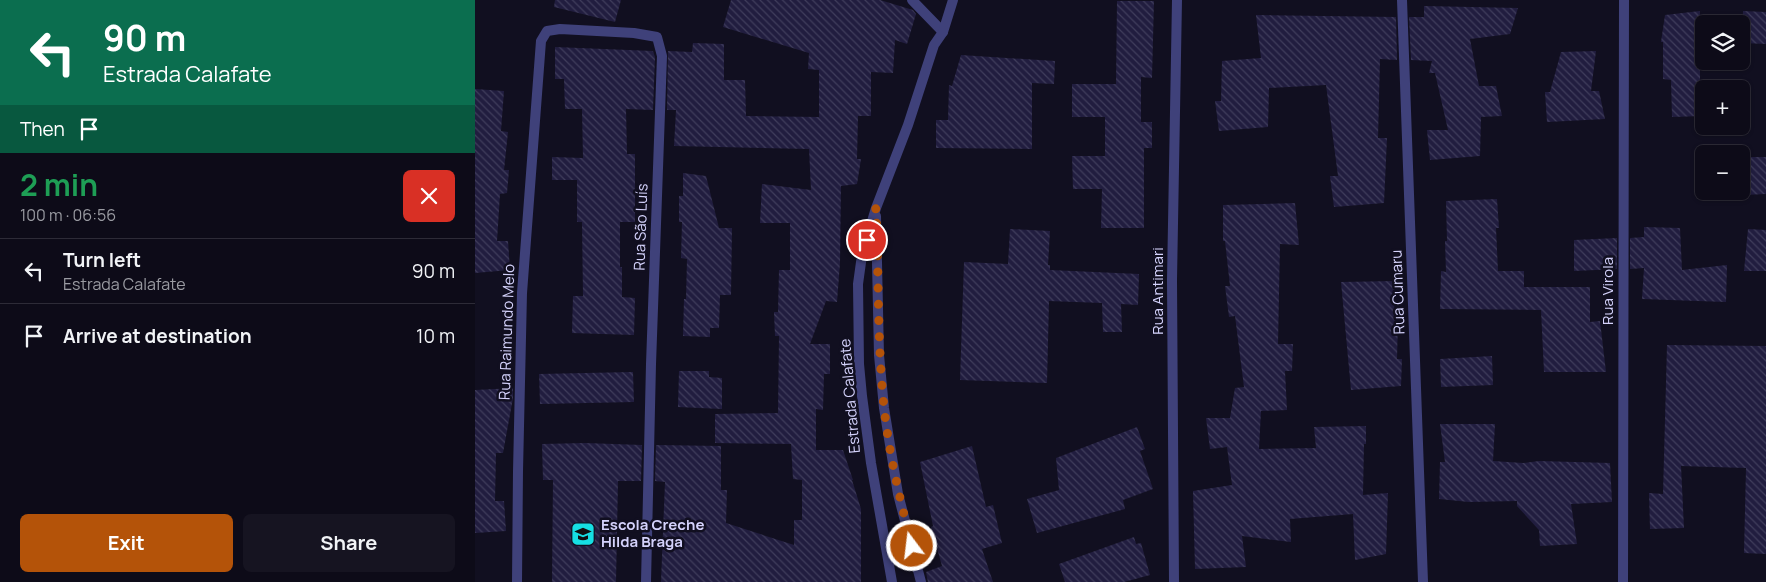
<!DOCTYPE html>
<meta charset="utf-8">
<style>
:root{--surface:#0d0b18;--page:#161421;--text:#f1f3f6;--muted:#9a9ba2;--line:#2d2b37;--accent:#b45309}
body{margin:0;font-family:Manrope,sans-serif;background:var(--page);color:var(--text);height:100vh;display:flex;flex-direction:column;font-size:19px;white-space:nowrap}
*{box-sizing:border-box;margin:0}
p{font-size:16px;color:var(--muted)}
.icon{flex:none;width:28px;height:28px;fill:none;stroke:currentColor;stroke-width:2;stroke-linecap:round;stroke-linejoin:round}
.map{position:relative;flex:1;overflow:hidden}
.details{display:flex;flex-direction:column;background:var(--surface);width:475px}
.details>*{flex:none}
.guide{background:#0b6e4f;color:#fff;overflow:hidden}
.controls{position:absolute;left:1220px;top:15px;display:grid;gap:10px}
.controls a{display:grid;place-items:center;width:55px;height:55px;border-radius:8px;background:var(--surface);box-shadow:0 1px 4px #0004,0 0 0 1px var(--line);font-size:25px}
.pin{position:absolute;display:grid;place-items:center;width:42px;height:42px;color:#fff;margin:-21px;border:2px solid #fff;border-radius:50%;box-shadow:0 1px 5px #0007}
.me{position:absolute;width:55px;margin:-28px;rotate:345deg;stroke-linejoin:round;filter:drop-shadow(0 0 4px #0008)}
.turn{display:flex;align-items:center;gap:18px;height:105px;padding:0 20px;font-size:22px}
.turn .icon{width:65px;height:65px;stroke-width:2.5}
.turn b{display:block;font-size:35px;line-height:42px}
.then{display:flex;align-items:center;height:48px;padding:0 20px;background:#0003;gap:10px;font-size:19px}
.round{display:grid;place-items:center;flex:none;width:52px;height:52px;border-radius:8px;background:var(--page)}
.summary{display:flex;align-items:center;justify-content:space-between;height:85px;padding:0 20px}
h1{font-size:30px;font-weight:700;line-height:38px;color:#1e9e55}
.action{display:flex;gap:10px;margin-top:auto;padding:10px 20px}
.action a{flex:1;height:58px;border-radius:8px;background:var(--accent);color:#fff;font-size:20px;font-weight:700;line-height:58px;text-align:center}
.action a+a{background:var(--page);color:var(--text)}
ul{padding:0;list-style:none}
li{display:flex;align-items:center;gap:15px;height:65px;padding:0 20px;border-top:1px solid var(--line)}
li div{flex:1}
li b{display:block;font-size:19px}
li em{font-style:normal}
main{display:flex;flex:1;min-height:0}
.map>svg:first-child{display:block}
.building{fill:url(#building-back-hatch)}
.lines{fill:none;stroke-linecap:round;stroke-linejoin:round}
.minor{stroke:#3f417a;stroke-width:10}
.tertiary{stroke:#3f417a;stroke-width:10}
.route{stroke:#b45309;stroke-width:9;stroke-dasharray:0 16.2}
.labels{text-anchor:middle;stroke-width:5;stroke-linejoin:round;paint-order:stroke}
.street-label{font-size:15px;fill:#d4d2fb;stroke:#110f20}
.poi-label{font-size:15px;font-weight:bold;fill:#d4d2fb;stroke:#110f20;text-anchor:start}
</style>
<main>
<section class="details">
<div class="guide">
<div class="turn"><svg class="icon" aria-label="left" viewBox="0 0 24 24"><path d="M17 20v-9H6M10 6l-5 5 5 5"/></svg><div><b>90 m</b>Estrada Calafate</div></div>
<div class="then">Then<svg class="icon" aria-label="arrive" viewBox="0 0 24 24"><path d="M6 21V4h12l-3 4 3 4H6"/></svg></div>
</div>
<div class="summary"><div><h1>2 min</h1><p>100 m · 06:56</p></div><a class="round" style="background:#d93025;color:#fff"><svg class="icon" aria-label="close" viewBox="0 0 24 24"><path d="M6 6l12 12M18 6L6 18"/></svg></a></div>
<ul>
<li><svg class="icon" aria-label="left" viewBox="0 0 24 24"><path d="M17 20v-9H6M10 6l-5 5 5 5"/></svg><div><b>Turn left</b><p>Estrada Calafate</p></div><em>90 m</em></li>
<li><svg class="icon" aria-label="arrive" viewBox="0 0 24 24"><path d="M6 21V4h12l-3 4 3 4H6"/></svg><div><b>Arrive at destination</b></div><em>10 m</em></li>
</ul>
<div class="action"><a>Exit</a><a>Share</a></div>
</section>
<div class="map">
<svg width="1291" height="582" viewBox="0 0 1291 582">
<defs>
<pattern id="building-back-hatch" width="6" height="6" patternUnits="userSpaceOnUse" patternTransform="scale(1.25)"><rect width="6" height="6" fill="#211d3f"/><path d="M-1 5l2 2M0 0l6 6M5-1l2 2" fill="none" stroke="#403d5c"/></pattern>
</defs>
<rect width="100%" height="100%" fill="#110f20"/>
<path class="building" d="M80,0H146L140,22L79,7Z
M256,0H405L438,10L441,14L432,44L420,40L418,73L396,72V116H383L382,159H386L382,184L366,186L365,263L362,302L351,301L335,344H355V374H349L348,410L341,409V450H368L378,480H377L386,509V582H186L190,482L180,481L181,445L246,446V490H252L251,523L319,545V520H327V480L318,479L316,444L240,443V414L303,413L304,336H300L299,312H303L304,270H315V223H285L287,184L336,190L334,149L199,146L201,110H192L193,51L217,52L218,43L249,44V80H270L271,116L344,117V70L333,69L334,53L248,27Z
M642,1H679L677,78L666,77V122H677V148H669V228H626L627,189H598L597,156H630V117H597V84H641Z
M949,6L1043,8L1035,34L995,39L1004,86H1021L1027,116L1006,117L1005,156L955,160L952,130H973L960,73H954L957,61L936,60L934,17H949Z
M1225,11V83H1229V116L1197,117L1196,80L1188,79V42H1186L1190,15Z
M1268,11L1291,12V44L1267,43Z
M781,15L921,17L922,60L905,59L903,138H912L909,203L859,207L855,176H863L851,85L794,88L793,127L744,131L740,101H746L747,61L786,58Z
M80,47L178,51L180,57L178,110L151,109L152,154H160V222H145V267H147V297L160,298L159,335L97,333L98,296H108L107,222H102V180H77V157L108,158L107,109H90L89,79H80Z
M1121,51L1116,91H1124L1130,119L1072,122L1070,92H1075L1086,52Z
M486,55L580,61L579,84L557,83V149L461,148V120H473L474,85L477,86Z
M0,89L29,91L26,131L33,132L29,170H34L32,193L25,194L22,241H33L35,270L0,273Z
M1273,157H1291V194L1269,195Z
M208,173L231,176L244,228H257L256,295H245L244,328H235V337L208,336L209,299H211L212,259L206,258L207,222H204V196H208Z
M1022,199L1024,228H1021L1023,271H1049V287H1115V322L1125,321L1131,372H1069L1066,310L965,309L966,271L971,272L970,241H972L971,201Z
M820,203L824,245L805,244L803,344H818L817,371H810L812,410L786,411L784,449L841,448L839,427L891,426V444H889L888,495L913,493L911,554L880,560L878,514L815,519L816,542L767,536L771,567L720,569L718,491L757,485L752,447L735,449L731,418H755L760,388L769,387L760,316L754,317L750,286H755L750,241H748V205Z
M1169,227L1205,228L1207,270L1252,265L1251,302L1167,299L1169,268L1155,269V238L1169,237Z
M535,229L575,231L573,265H575V270L664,274L663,305L646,304L647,332H628L627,303L574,301L572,383L485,380L489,262L533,264Z
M1273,229L1291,230V271H1269Z
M1142,238V269L1099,271V240Z
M920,281L919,320H923L922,359H927L926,386L876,390L866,282Z
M1192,345L1291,346V554L1269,553L1271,468L1206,466L1209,528L1175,529L1174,493L1188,494Z
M1017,356L1018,385L966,387L965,359Z
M204,371H234V377L247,378V409L203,407Z
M158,372L159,402L65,404L64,374Z
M38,388V398L28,453H21L20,501H29L31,531L0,533V390Z
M965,424H1020L1018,461L1048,463L1064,461L1135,463L1137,502L1096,504L1102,544L1065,546L1064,530L1042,506V501L994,502L964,499L965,462H970Z
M662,427L670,449L665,451L678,489L648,500L650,509L562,533L552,499L584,490L581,458Z
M110,443L167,445L166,481H143L141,582H77L78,480H68L67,444Z
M497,446L511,507L518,505L527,543L507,549L518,582H453L451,572L467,566L456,527L458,526L445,462Z
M659,537L661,544L666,543L675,575L649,582H590L584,564Z"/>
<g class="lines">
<path class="minor" d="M437,0L468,32
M927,0L948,582
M42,582L43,471L47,293L66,41L72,31L85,29L159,33L182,37L187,56L176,364L171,582
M699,582L697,280L702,0
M1148,582L1149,0"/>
<path class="tertiary" d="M401,216L404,355L409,408L423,494L446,582
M417,582L396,463L387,396L384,364L383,284L387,255L401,208L433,125L459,45L468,32L478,0"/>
</g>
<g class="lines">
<path class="route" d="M392,240L401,208C404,274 402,341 409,407C414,454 425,500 437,546"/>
</g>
<defs>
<g id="school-square" transform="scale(1.25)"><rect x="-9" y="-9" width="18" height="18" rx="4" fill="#16dfe3" stroke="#110f20"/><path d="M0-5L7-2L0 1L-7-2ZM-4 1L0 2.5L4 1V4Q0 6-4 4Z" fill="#111"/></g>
</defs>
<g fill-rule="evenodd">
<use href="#school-square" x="108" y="534"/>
</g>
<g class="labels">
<g class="street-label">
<text transform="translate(166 227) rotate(-88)" y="5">Rua São Luís</text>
<text transform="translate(683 291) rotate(-90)" y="5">Rua Antimari</text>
<text transform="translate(1133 291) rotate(-90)" y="5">Rua Virola</text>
<text transform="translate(923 292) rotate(-92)" y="5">Rua Cumaru</text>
<text transform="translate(32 332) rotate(-88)" y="5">Rua Raimundo Melo</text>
<text transform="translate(375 396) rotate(-95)" y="5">Estrada Calafate</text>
</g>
<g class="poi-label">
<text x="126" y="530">Escola Creche<tspan x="126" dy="17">Hilda Braga</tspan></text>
</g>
</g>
</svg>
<div class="controls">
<a><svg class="icon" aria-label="layers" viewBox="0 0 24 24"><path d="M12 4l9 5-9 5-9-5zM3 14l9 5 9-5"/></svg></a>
<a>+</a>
<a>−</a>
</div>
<div class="pin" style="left:392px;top:240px;background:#d93025"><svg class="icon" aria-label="arrive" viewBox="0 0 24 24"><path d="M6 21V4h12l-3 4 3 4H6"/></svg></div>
<svg class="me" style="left:437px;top:546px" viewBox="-20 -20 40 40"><circle r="17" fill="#b45309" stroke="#fff" stroke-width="3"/><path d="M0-11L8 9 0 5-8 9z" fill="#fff"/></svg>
</div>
</main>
